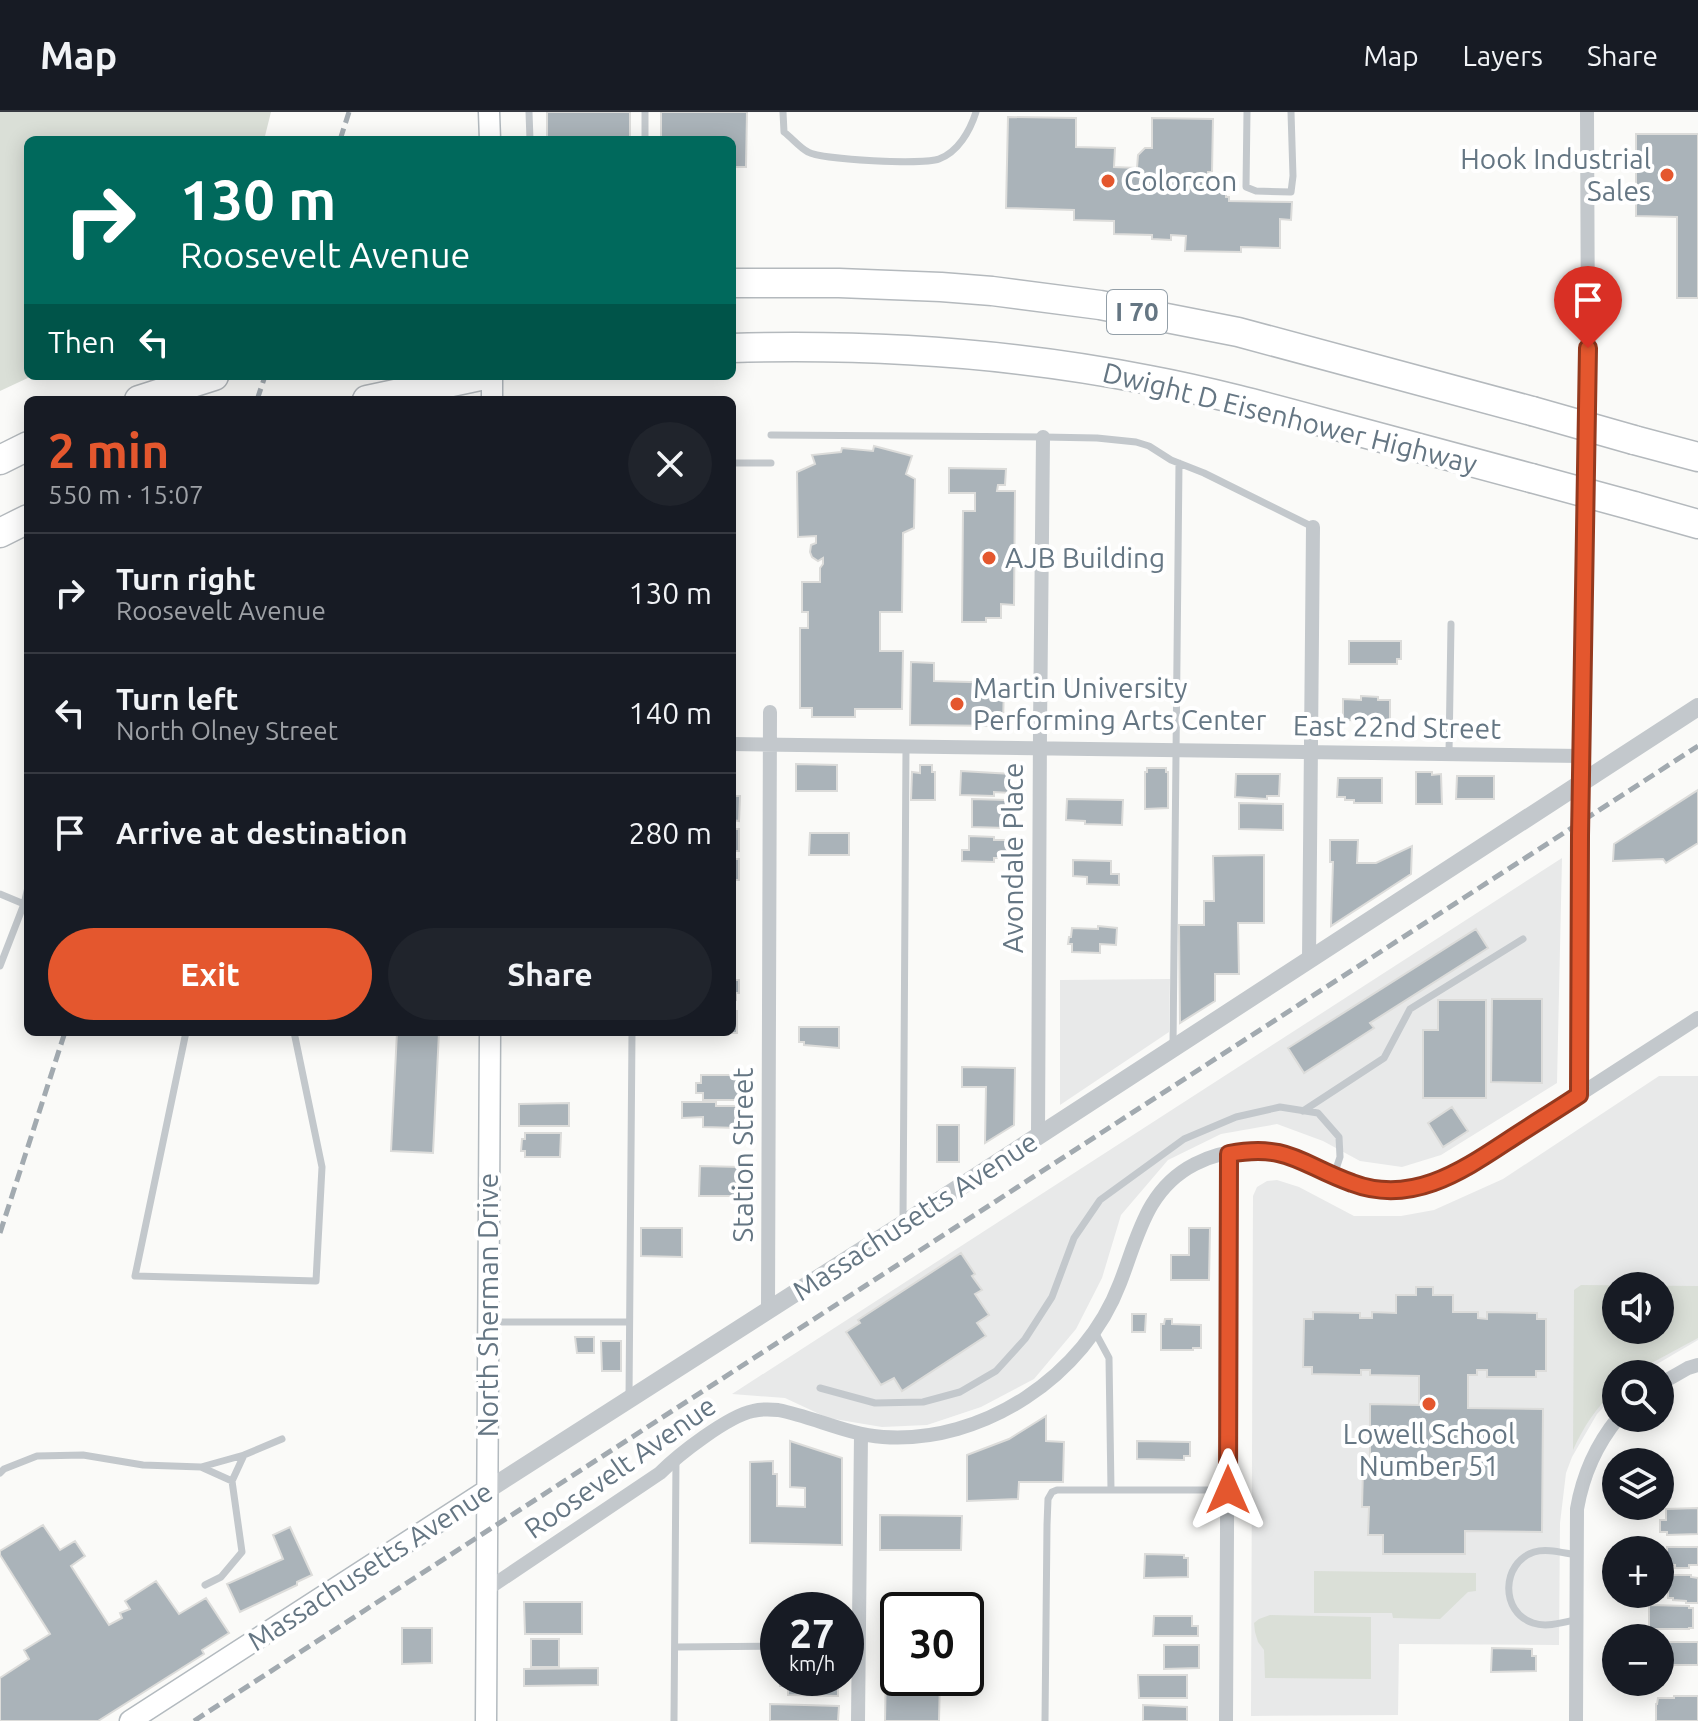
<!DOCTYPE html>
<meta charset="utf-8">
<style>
:root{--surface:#171b24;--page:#20242c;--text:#f1f3f6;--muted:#9ea1a6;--line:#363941;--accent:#e4572e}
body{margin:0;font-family:Ubuntu,sans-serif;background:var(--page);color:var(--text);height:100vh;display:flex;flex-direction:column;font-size:30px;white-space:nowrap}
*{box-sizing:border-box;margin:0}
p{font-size:26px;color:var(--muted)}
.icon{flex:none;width:44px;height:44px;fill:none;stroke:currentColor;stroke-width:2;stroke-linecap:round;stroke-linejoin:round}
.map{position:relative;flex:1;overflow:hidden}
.sheet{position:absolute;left:24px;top:284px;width:712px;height:640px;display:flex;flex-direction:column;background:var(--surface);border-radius:12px;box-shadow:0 4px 20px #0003}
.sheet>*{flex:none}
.top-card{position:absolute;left:24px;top:24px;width:712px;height:244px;border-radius:12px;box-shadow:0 4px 20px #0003;background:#00695c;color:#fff;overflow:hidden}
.controls{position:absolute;left:1602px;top:1160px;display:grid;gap:16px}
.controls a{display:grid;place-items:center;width:72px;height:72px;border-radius:50%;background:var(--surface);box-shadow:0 4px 20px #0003;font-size:40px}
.speed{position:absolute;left:760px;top:1480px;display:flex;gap:16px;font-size:40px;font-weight:700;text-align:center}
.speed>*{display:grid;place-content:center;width:104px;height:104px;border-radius:50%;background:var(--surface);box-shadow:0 4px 20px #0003;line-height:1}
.speed small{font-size:20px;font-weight:400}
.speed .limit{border:4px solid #111;border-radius:12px;background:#fff;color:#111}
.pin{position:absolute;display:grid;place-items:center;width:68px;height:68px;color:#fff;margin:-82px -34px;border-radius:50% 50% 50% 0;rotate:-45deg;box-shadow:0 0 8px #0007}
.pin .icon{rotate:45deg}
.me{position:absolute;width:88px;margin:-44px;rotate:0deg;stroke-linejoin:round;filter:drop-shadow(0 0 6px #0008)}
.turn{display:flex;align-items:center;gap:28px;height:168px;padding:0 24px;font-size:36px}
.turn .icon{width:104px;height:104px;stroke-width:2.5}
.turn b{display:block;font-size:56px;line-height:68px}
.then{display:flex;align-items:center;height:76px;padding:0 24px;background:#0003;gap:16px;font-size:30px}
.round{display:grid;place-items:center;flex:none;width:84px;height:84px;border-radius:42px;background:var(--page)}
.overview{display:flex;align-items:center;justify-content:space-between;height:136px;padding:0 24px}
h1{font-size:48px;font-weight:700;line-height:60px;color:var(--accent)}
.action{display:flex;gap:16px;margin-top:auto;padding:16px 24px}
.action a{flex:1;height:92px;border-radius:48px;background:var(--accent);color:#fff;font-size:32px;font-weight:700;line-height:92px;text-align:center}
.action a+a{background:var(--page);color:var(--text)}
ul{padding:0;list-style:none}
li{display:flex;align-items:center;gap:24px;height:120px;padding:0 24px;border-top:2px solid var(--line)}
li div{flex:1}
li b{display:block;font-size:30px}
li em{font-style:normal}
header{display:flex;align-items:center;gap:48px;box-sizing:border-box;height:112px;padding:0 40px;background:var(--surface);border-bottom:2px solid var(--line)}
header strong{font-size:38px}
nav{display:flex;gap:44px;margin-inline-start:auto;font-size:28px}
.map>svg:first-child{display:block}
.built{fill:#e8e9e9;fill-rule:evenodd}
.green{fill:#dadfd7;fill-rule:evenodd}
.building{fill:#aab3b9;stroke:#dcdcda;stroke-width:2}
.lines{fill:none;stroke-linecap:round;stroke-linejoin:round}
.secondary-casing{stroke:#b3babf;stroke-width:23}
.motorway-casing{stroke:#b4b9bd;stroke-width:31}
.service{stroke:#c3c8cc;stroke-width:7}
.minor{stroke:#c3c8cc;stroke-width:14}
.tertiary{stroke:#c3c8cc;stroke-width:18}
.secondary{stroke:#fff;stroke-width:20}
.motorway{stroke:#fff;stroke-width:28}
.rail{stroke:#a2aab0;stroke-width:5;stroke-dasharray:12 6;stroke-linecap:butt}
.motorway-bridge-casing{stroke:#b4b9bd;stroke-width:31;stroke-linecap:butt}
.motorway-bridge{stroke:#fff;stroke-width:28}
.route-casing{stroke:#94391e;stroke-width:20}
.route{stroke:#e4572e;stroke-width:14}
.poi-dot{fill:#e4572e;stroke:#fff;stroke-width:3}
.labels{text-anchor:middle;stroke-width:8;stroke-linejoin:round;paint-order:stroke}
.shield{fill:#fff;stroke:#939fa8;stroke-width:2}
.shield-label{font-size:26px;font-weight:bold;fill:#657683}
.poi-label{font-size:28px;fill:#657683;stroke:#fff;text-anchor:start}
.street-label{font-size:28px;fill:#657683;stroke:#fff}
</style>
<header>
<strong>Map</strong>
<nav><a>Map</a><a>Layers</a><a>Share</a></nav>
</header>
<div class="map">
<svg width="1698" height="1609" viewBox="0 0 1698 1609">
<rect width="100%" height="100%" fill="#fafaf8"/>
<path class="built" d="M1562,746L1557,971L1441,1043L1402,1055L1360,1049L1323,1029L1277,1012L1221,1022L1168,1048L1121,1103L1102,1166L1076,1217L1034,1267L981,1295L927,1313L882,1315L828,1306L785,1286L732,1282Z
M1170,867L1169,920L1060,993V868Z
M1659,964H1698V1228L1640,1262H1616V1282L1597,1302L1572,1345L1566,1361L1560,1411L1559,1533L1399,1532L1398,1603L1251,1604L1253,1084L1257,1075L1267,1069L1277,1068L1299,1075L1354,1104H1401L1434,1098L1503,1067ZM1616,1174H1660V1218H1616Z"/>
<path class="green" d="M0,0H271L264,28H28V264H32L0,279Z
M1581,1173L1698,1174V1226L1646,1254L1636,1262H1616V1278C1596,1295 1584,1314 1573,1338L1574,1178ZM1616,1174H1660V1218H1616Z
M1314,1459L1476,1461V1479L1468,1480L1440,1507L1393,1506L1392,1501H1314Z
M1270,1503L1371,1505V1567L1265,1566L1264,1538L1258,1530L1255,1520L1254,1511L1259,1507Z"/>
<path class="building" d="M547,0H630V28H547Z
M661,0H747L746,55H732V28H661Z
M1008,5L1076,6V35L1115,36L1114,55L1137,56L1138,43L1145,36H1152V6L1213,7L1212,60H1208V78L1226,81V85H1229V89L1292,90L1291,108L1280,107V136L1241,135V140L1185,139L1186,124L1171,123V128L1152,127V123L1114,122V109L1074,108V98L1006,96Z
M1636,22H1698V186H1677V105L1636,104Z
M874,334L912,344L906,362L915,367L914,416L903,421L902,500H880V539H903L902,597H855V605H812V596H800V516H808V500H802V470H820V456L823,452V446L818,449L812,445L810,440L811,433L816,431V424L798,425L797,360L815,352L812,343L841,340L842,336L873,339Z
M949,356L1006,357L1005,373H998L997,379H1015L1014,493L1001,492V506H986V510H962L963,399H975V381H949Z
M1349,529H1401V547H1397V552H1349Z
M911,550L934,551V569L1004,571L1003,614L910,613Z
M1361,584L1378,585V588H1390V609L1343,608V587L1361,588Z
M796,652L837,653V679H796Z
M920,653H932V660H935V688H911L912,660L920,661Z
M1147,656H1166V660H1168V696L1145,697V660H1147Z
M961,659L1012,662L1011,681L994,680V684L960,683Z
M1416,660H1432V663L1441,662L1442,692H1416Z
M1236,662H1280L1279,684H1267V687L1235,685Z
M1457,664H1494V687H1456Z
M1338,666H1382V691H1354V688H1345V685H1337Z
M1698,678V731L1666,751L1663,747L1613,749L1614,732Z
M732,684H740L739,709L732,708Z
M972,687L1006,688V692L1014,693V711H1006V716L972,715Z
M1067,687L1123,688L1122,713L1085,712V709L1066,708Z
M1239,691L1283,692V718L1239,717Z
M732,717H739V739H732Z
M810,721H849V743H809Z
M969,724L994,725V728H1010L1009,746H994V750L962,749V738H969Z
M1330,728H1358L1357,751H1376L1412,734L1411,762L1331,814L1333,750H1330Z
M1264,743V811H1238L1239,862H1215V889L1180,911L1179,813H1204V789H1214L1213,744Z
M732,747H739V768H732Z
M1073,748L1111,749V762H1119V773L1087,772V765L1073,764Z
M1098,814L1117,816L1116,833L1100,832V841L1072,840V832H1068L1069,825H1071L1072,816L1098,817Z
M1476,817L1488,836L1370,911L1374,916L1304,961L1288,936Z
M732,868H739V881H736V888H732Z
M1492,887H1542V971L1491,970Z
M1438,888H1486V986H1423V918H1438Z
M732,899H737V921H691L732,920Z
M799,915H839V936L804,933V930H799Z
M397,920H439L433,1041L391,1039Z
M962,955L1015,956L1014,1013L985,1031L986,975H962Z
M701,963H738V966H743V984H738V988H703V981H696V971H701Z
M682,990H716V994H739V1016L703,1015V1005L682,1006Z
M569,991V1014H519V992Z
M1452,995L1468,1019L1443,1035L1428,1011Z
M937,1013H959V1050H937Z
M525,1021H561L560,1045H525V1039H521L522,1027H525Z
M700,1054L740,1055V1084H699Z
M641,1116H682V1145L641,1144Z
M1189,1116H1210L1209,1168H1171V1143H1189Z
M961,1141L975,1162L972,1164L982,1178L975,1182L989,1203L977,1211L986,1224L902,1279L894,1266L881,1273L846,1220L860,1211L858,1208Z
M1416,1175H1433V1183H1453V1200H1478V1206L1487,1207V1200L1537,1201V1207H1546V1259H1536V1265H1487V1258H1477V1263H1468V1296L1543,1297L1542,1420L1465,1419V1442H1383V1423H1368L1369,1395H1362L1363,1356H1370V1292L1419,1293V1264L1370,1263V1258H1361V1263L1312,1262V1255H1303L1304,1207H1313V1200L1360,1201V1206H1372V1200L1396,1201V1183H1416Z
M1132,1202H1146L1145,1220H1132Z
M1165,1207H1172V1212L1201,1213V1236H1193V1238H1161V1212H1164Z
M575,1225H594V1241H577Z
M601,1229H621V1259H602Z
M1046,1304V1329L1064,1330L1063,1370H1019L1018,1387L967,1389V1343L1009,1327Z
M790,1329L842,1346V1433L750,1431V1350L773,1349V1362H777V1394L805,1395V1376L790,1375Z
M1137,1329L1190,1330V1344H1184V1348L1137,1347Z
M1698,1396V1422L1667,1423V1420H1660V1408H1666V1397Z
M880,1403L962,1404L961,1438H880Z
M43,1413L60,1438L75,1429L85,1444L71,1454L109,1513L122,1506L120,1501L130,1497L125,1489L156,1469L179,1502L206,1486L229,1521L202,1538L204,1542L98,1609H0V1566L29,1547L24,1538L50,1522L0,1443V1439Z
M290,1415L312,1463L297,1470V1473L240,1500L227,1472L283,1447L273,1423Z
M1667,1435H1698V1453H1689V1456H1675V1453H1667Z
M1145,1442L1184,1443V1446H1188V1465L1144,1466Z
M1667,1463H1691V1465L1698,1466V1491H1686V1489L1673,1488V1486H1668V1474H1665V1466H1667Z
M524,1490H582V1522H525Z
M1649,1493L1689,1494V1496H1693V1516H1689V1517H1649Z
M883,1498H900H898V1566H940L939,1609H885L886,1555H882Z
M966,1499H978V1537L966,1536Z
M1154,1504H1192V1514H1198V1524H1153Z
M402,1516H432V1551L402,1552Z
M531,1527H559V1555H531Z
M1665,1530H1698V1553H1665Z
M1164,1533H1199V1556L1164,1557Z
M1492,1536L1532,1537V1544H1536V1559L1491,1560Z
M598,1556V1573L524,1574V1557Z
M1138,1563H1187V1586H1139Z
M780,1566H838V1584L788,1583V1574H780Z
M1674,1584H1698V1609H1656V1592H1657L1658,1586H1674Z
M770,1592L839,1594L838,1609H770Z
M1143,1593L1187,1595V1609H1143Z"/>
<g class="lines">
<g class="secondary-casing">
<path id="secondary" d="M489,0L490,28
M492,288V264
M130,1609L486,1379
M486,1609L490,920"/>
</g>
<g class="motorway-casing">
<path id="motorway" d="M732,171H839L941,175L992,179L1100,193L1238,220L1532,299
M732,236C871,232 1012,241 1149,268C1208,279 1267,295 1326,311C1394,329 1462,347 1531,366
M139,288L214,264
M367,288L480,264
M1634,328L1698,345
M0,348L28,334
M1634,394L1698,412
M0,421L28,407"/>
</g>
<path class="service" d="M529,0L530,28
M783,0L784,20C792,26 800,36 808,40C822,48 924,53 939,47C958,40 970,19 976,0
M1247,0L1246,75L1256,79L1291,80L1293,64L1291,0
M645,28V0
M771,323L1043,325L1097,326L1136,330L1149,334L1171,348L1204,361L1313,415
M732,351H771
M1449,641L1451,512
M0,782L24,792L0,854
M24,792L28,775
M186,920L135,1164L316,1169L322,1055L294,920
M1173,934L1179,351
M1303,999L1384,946L1410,897L1523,827
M903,1110L906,635
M490,1210H629
M1095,1220L1109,1246L1111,1378
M820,1276L875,1291L923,1290L960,1280L996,1259L1025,1227L1052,1185L1074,1126L1100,1088L1184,1027L1236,1005L1280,995L1318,1001L1339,1025L1340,1045L1334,1063
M629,1286L632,920
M244,1343L201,1355L232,1369L244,1343L282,1327
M0,1361L4,1357L37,1344L83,1343L143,1353L201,1355
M205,1473L221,1465L242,1440L232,1369
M1576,1508C1562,1510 1547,1516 1533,1511C1500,1500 1501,1451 1534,1440C1547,1436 1563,1441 1577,1443
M675,1535L778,1534
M674,1609L676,1347
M1045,1609L1047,1413L1048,1387L1052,1380L1057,1378H1227"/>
<path class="minor" d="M732,632L1582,644
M1309,847L1313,415
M1579,983L1580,724L1588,236L1587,0
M1038,1024L1040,617L1043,325
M768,1198L770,600
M1660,1272L1688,1256L1698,1253
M486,1478L660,1361C679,1342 728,1304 753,1299C761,1297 769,1297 778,1298C814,1305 846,1322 883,1325C983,1332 1085,1264 1120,1171C1138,1125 1146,1077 1195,1052C1226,1036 1268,1033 1300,1047C1332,1060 1361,1081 1396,1079C1452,1075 1505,1030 1551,1001C1600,969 1649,938 1698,906
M858,1609L861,1322
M1226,1609L1229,1042
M1576,1609L1577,1397C1583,1362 1596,1333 1618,1306"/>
<path class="tertiary" d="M486,1379L903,1112L1698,595"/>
<use href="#secondary" class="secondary"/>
<use href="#motorway" class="motorway"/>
<path class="rail" d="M340,28L349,0
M257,288L265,264
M0,1121L65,920
M194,1609L1698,634"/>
<g class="motorway-bridge-casing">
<path id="motorway-bridge" d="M1532,299L1634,328
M1531,366L1634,394"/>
</g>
<use href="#motorway-bridge" class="motorway-bridge"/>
</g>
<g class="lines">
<g class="route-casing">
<path id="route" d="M1228,1378L1229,1042C1289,1031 1301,1053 1352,1071C1410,1093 1459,1061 1506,1030C1530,1014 1555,999 1579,983L1580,724L1588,236"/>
</g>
<use href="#route" class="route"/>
</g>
<g class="poi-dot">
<circle cx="1667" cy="63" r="8"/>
<circle cx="1108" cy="69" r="8"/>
<circle cx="989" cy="446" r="8"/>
<circle cx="957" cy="592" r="8"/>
<circle cx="1429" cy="1292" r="8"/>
</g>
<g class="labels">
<rect class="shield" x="1107" y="178" width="60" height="44" rx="6"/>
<g class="shield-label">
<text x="1137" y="209">I 70</text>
</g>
<g class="poi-label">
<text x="1651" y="57" text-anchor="end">Hook Industrial<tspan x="1651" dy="32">Sales</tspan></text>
<text x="1124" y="79">Colorcon</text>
<text x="1005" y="456">AJB Building</text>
<text x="973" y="586">Martin University<tspan x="973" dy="32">Performing Arts Center</tspan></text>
<text x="1429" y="1332" text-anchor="middle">Lowell School<tspan x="1429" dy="32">Number 51</tspan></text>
</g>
<g class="street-label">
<text transform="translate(1290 306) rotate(14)" y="10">Dwight D Eisenhower Highway</text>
<text transform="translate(1397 615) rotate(1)" y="10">East 22nd Street</text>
<text transform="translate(1013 746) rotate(-90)" y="10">Avondale Place</text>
<text transform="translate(743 1043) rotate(-90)" y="10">Station Street</text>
<text transform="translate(915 1104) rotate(-33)" y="10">Massachusetts Avenue</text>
<text transform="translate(488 1193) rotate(-90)" y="10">North Sherman Drive</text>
<text transform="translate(620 1355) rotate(-35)" y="10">Roosevelt Avenue</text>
<text transform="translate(370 1454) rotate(-33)" y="10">Massachusetts Avenue</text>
</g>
</g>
</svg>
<div class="controls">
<a><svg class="icon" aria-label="sound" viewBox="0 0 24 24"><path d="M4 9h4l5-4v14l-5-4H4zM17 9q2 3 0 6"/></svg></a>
<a><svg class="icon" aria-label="search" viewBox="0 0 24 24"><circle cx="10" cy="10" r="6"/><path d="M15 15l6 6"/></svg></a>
<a><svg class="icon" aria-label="layers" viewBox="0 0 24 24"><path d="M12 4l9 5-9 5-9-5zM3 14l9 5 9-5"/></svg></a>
<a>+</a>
<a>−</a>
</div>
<div class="speed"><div>27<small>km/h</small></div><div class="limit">30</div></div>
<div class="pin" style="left:1588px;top:236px;background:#d93025"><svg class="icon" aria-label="arrive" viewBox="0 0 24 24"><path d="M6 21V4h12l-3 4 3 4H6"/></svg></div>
<svg class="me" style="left:1228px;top:1378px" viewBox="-20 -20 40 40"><path d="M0-17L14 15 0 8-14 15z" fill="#e4572e" stroke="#fff" stroke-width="4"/></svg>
<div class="top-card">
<div class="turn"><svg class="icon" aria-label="right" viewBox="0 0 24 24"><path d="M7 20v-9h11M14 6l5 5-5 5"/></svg><div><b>130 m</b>Roosevelt Avenue</div></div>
<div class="then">Then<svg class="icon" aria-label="left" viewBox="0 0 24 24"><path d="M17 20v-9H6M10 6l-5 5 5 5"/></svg></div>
</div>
<section class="sheet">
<div class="overview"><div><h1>2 min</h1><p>550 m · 15:07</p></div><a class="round"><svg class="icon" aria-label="close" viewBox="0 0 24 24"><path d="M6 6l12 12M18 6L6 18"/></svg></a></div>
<ul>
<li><svg class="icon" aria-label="right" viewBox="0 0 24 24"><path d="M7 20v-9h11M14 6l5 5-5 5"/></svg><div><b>Turn right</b><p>Roosevelt Avenue</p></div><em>130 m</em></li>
<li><svg class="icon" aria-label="left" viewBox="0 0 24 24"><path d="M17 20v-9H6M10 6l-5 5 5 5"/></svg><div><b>Turn left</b><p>North Olney Street</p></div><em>140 m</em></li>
<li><svg class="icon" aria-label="arrive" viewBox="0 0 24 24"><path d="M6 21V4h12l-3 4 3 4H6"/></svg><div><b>Arrive at destination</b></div><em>280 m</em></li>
</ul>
<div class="action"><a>Exit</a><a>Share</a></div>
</section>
</div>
